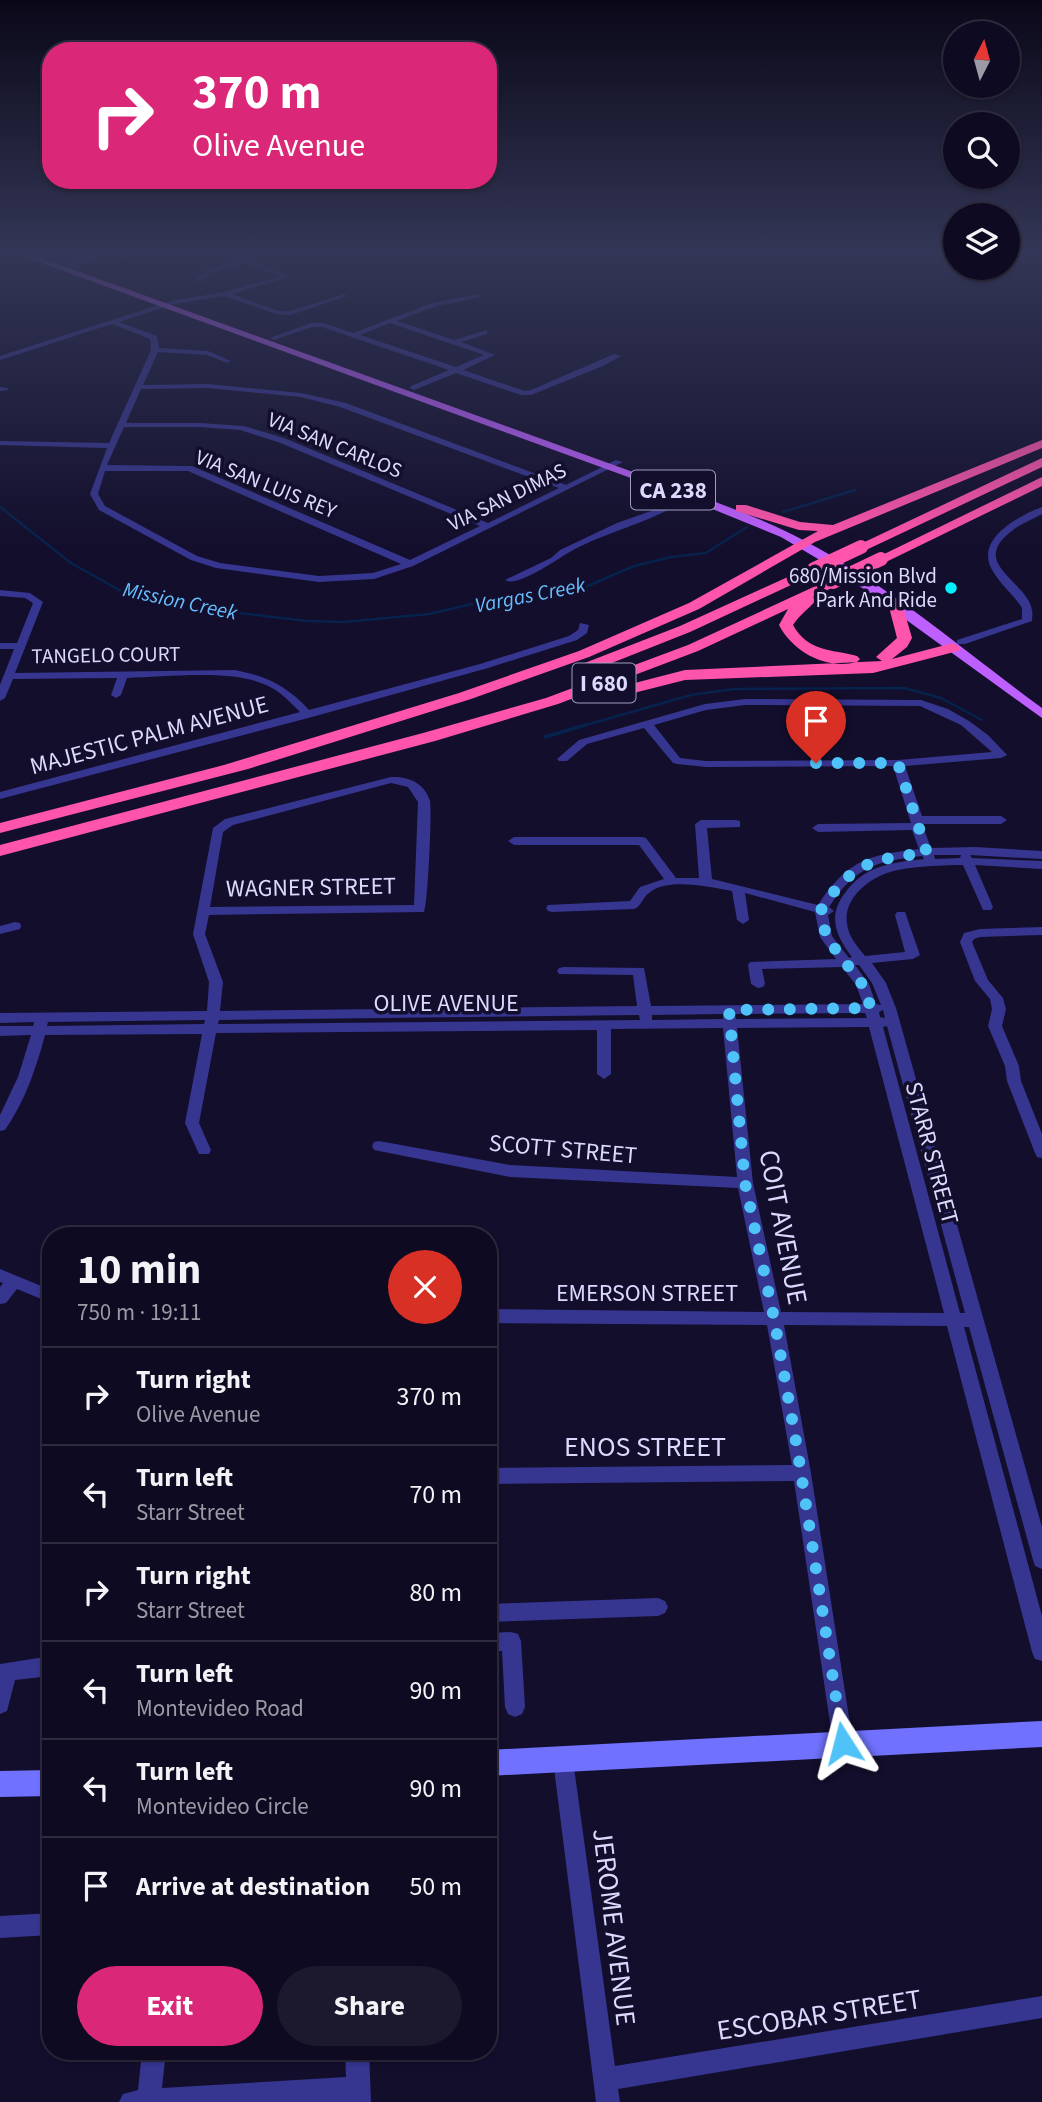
<!DOCTYPE html>
<meta charset="utf-8">
<style>
:root{--surface:#0e0a21;--page:#1c182e;--text:#f1f3f6;--muted:#9b9aa5;--line:#2e2b3f;--accent:#db2777}
body{margin:0;font-family:"Source Sans 3",sans-serif;background:var(--page);color:var(--text);height:100vh;display:flex;flex-direction:column;font-size:26px;white-space:nowrap}
*{box-sizing:border-box;margin:0}
p{font-size:23px;color:var(--muted)}
.icon{flex:none;width:38px;height:38px;fill:none;stroke:currentColor;stroke-width:2;stroke-linecap:round;stroke-linejoin:round}
.map{position:relative;flex:1;overflow:hidden}
.side{position:absolute;left:42px;top:1227px;width:455px;height:833px;display:flex;flex-direction:column;background:var(--surface);border-radius:28px;box-shadow:0 2px 5px #0004,0 0 0 2px var(--line)}
.side>*{flex:none}
.banner{position:absolute;left:42px;top:42px;width:455px;height:147px;border-radius:28px;box-shadow:0 2px 5px #0004,0 0 0 2px var(--line);background:#db2777;color:#fff;overflow:hidden}
.needle{width:46px;rotate:6deg}
.buttons{position:absolute;left:943px;top:21px;display:grid;gap:14px}
.buttons a{display:grid;place-items:center;width:77px;height:77px;border-radius:50%;background:var(--surface);box-shadow:0 2px 5px #0004,0 0 0 2px var(--line);font-size:35px}
.pin{position:absolute;display:grid;place-items:center;width:60px;height:60px;color:#fff;margin:-72px -30px;border-radius:50% 50% 50% 0;rotate:-45deg;box-shadow:0 0 7px #0007}
.pin .icon{rotate:45deg}
.me{position:absolute;width:77px;margin:-38px;rotate:351deg;stroke-linejoin:round;filter:drop-shadow(0 0 5px #0008)}
.turn{display:flex;align-items:center;gap:24px;height:147px;padding:0 35px;font-size:32px}
.turn .icon{width:91px;height:91px;stroke-width:2.5}
.turn b{display:block;font-size:49px;line-height:60px}
.round{display:grid;place-items:center;flex:none;width:74px;height:74px;border-radius:37px;background:var(--page)}
.overview{display:flex;align-items:center;justify-content:space-between;height:119px;padding:0 35px}
h1{font-size:42px;font-weight:700;line-height:52px}
.action{display:flex;gap:14px;margin-top:auto;padding:14px 35px}
.action a{flex:1;height:80px;border-radius:42px;background:var(--accent);color:#fff;font-size:28px;font-weight:700;line-height:80px;text-align:center}
.action a+a{background:var(--page);color:var(--text)}
ul{padding:0;list-style:none}
li{display:flex;align-items:center;gap:21px;height:98px;padding:0 35px;border-top:2px solid var(--line)}
li div{flex:1}
li b{display:block;font-size:26px}
li em{font-style:normal}
.map>svg:first-child{display:block}
.lines{fill:none;stroke-linecap:round;stroke-linejoin:round}
.stream-far1{stroke:#06224d;stroke-width:2.5}
.stream{stroke:#06224d;stroke-width:3.5}
.street{fill:#36358f;fill-rule:evenodd}
.secondary{fill:#7072ff;fill-rule:evenodd}
.primary{fill:#be60ff;fill-rule:evenodd}
.highway{fill:#ff54ac;fill-rule:evenodd}
.highway-bridge{stroke:#ff54ac;stroke-width:14}
.route{stroke:#4fc3f7;stroke-width:12;stroke-dasharray:0 21.6}
.poi-dot{fill:#05efff;stroke:#120e2c;stroke-width:2.5}
.labels{text-anchor:middle;stroke-width:7;stroke-linejoin:round;paint-order:stroke}
.far-street-label{font-size:21px;fill:#dcd9ff;stroke:#120e2c}
.far-poi-label{font-size:21px;fill:#dcd9ff;stroke:#120e2c;text-anchor:end}
.far-water-label{font-size:21px;font-style:italic;fill:#67beff;stroke:#120e2c}
.shield{fill:#120e2c;stroke:#9f9cc0;stroke-width:2}
.shield-label{font-size:23px;font-weight:bold;fill:#dcd9ff}
.street-label{font-size:24px;fill:#dcd9ff;stroke:#120e2c}
.near-street-label{font-size:28px;fill:#dcd9ff;stroke:#120e2c}
</style>
<div class="map">
<svg width="1042" height="2102" viewBox="0 0 1042 2102">
<rect width="100%" height="100%" fill="#120e2c"/>
<g class="lines">
<path class="stream-far1" d="M0,507L71,563L119,590L206,609L307,621L344,622L429,614L472,604L576,591L634,566L671,557L706,553L747,527
M783,512L855,490
M579,727L691,695L734,689L904,688L941,698L982,720"/>
<path class="stream" d="M545,737L585,725"/>
<path class="street" d="M96,254H107L70,266L65,265Z
M113,254H123L127,257L124,259Z
M223,254H233L289,275V277L232,294L279,311H290L344,294L347,296L291,315L276,314L224,296L174,304L119,322L157,336L159,348L208,351L231,361L227,363L207,355L158,352L143,385L208,384L301,393L346,403L566,485L616,460L623,462L413,566L374,579L319,582L216,568L191,560L99,510L90,494L107,448L0,445V441L109,443L151,350L150,339L112,324L0,360V356L171,301L224,292L280,276L244,263L209,274L201,281H197V279L205,272L237,260ZM208,388L301,397L340,407L559,488L488,523L284,438L244,426L200,423H126L141,389ZM124,427H200L240,430L278,442L480,526L410,560L192,466L107,465ZM105,471H188L401,564L373,573L319,576L220,563L197,556L105,506L98,494Z
M479,294L481,297L436,306L397,321L454,340L487,330V334L461,342L495,355L463,370L525,391L531,390L614,354L621,356L603,366L531,395H521L456,373L414,390L410,388L411,386L449,370L322,327H312L274,340L270,338L311,323H323L353,333L432,303ZM390,323L484,355L456,367L360,335Z
M0,387L7,388L8,390L0,391Z
M684,493L691,495C660,521 605,531 568,553C556,560 517,588 505,580L551,558L560,550L617,523L654,510Z
M1042,507V514C1033,519 1022,523 1013,530C967,564 1027,580 1032,610C1033,614 1032,617 1032,621L965,644H957V640L1022,619V608C1014,595 1002,586 994,573C972,541 1016,517 1042,507Z
M0,590L30,593L43,602L15,673L235,670C266,676 287,686 309,710L480,664L569,636L578,630L580,623L589,625L587,633L577,640L488,668L312,717L0,799V792L300,712C290,702 280,691 266,685C232,669 166,677 127,678L121,695L116,698L111,695L117,678L13,679L5,698L0,701V685L14,649H0V643H17L33,603L25,598L0,596Z
M745,699L921,700L948,709L969,721L988,735L1007,755L1001,758L905,766L922,816H1001L1007,820L1001,824H922L931,848L975,847L1042,851V859L970,855L972,858L1042,861V869L975,865L993,907L991,910H983L963,865H956C934,866 911,866 890,872C869,878 843,899 847,923C848,936 857,946 865,956L905,952L895,915L897,912H905L920,955L913,959L872,963L886,983L896,1008L1042,1527V1569L1035,1566L1033,1560L969,1327H964L1042,1616V1661L1035,1659L1032,1652L947,1326L784,1325L811,1473L853,1743L850,1750L843,1753L836,1750L833,1743L794,1481L488,1484V1468L792,1465L767,1325L488,1323V1309L764,1312L738,1188L510,1177L379,1151L374,1150L372,1146L374,1142L379,1141L510,1165L737,1177L723,1028L611,1029V1074L604,1079L597,1074V1030L216,1033L199,1123L211,1150L209,1154H199L185,1123L202,1034L45,1035C36,1069 25,1101 5,1130L0,1131V1115L18,1077L31,1035L0,1036V1026H33L34,1022L0,1023V1013L207,1011L209,982L193,934L213,828L225,819L391,777C408,776 425,783 430,801C432,811 428,903 424,912L209,915L205,934L223,982L220,1011L637,1006L633,975L559,974L557,971L559,968L564,967L644,968L651,1006L863,1004L856,985L842,967L762,969L765,984L763,987L758,988L751,984L748,965L750,962L836,959L820,937L815,912L745,893L749,920L743,924L737,920L732,891C710,887 667,877 649,893C642,898 642,906 634,909L552,912L548,911L546,908L548,905L630,901L640,887L664,879L639,845H514L508,841L514,837H642L646,838L676,878H699L695,824L701,820H736L740,821V827L707,828L712,879L818,905C848,860 868,855 919,849L912,830L818,832L812,828L818,824L911,823L893,766L706,767L677,764L673,763L644,728L587,744L567,761H559L557,759L579,740L705,704ZM745,705L920,706L961,725L992,752L898,760L706,761L680,758L654,725L706,710ZM391,783L408,787L418,802L414,905L210,907L223,832L233,825ZM934,855H961L960,858L935,859ZM922,856L924,859C906,861 886,863 870,871C860,876 851,884 845,893C827,916 836,936 852,957L849,958L832,936L828,915L834,911L829,907C855,867 876,861 922,856ZM855,965H859L872,983L881,1005L876,1004L869,984ZM883,1010L885,1018L880,1017L879,1012ZM865,1013L867,1018L736,1019L735,1014ZM723,1014V1019L652,1020V1015ZM639,1015L640,1020L218,1024L219,1020ZM205,1020L204,1024L47,1026L48,1022ZM887,1026L965,1313H960L883,1027ZM869,1027L944,1313L781,1312L753,1183L737,1028Z
M15,922L20,923L21,926L20,929L0,934V926Z
M1042,927V935L980,937L974,939L972,942L988,980L1003,998L1006,1009L1002,1026L1019,1066L1021,1081L1042,1134V1158L1037,1157L1035,1153L1007,1081L1005,1066L988,1026L992,1009L990,999L975,981L960,942L964,933L980,929Z
M0,1269L51,1290V1303L17,1289L6,1303L0,1304V1287L3,1283L0,1282Z
M658,1598L665,1601L668,1607L665,1613L658,1616L488,1622V1604Z
M511,1632L518,1634L521,1641L525,1707L522,1714L515,1717L508,1714L505,1707L502,1651H488V1633Z
M51,1656V1676L15,1680L7,1711L0,1714V1664Z
M563,1750L570,1753L573,1760L615,2066L1042,1996V2018L618,2089L620,2102H596L553,1760L556,1753Z
M51,1913V1935L0,1938V1916Z
M142,2051H166L162,2088L346,2077L345,2051H369L371,2102H119L123,2094L138,2090Z"/>
<path class="secondary" d="M1042,1721V1747L488,1776V1750Z
M51,1770V1796L0,1797V1771Z"/>
<path class="primary" d="M17,254H30L691,493C729,507 768,521 805,541C890,586 964,651 1042,708V718L840,572L781,537L683,497Z"/>
<path class="highway" d="M1042,440V448L815,542L699,609L589,657L471,699L248,769L0,833V823L224,765L459,693L579,651L689,603L818,531L799,530L736,511V505H746L800,522L833,525Z
M1042,458V467L866,550H856L854,547Z
M1042,477V486L886,562L881,563L874,559Z
M814,565L821,569L819,572L690,632L589,672L583,674L575,669L577,666L680,626Z
M833,578L838,579L840,582L838,585L813,597L816,600C809,609 800,614 793,625C808,652 831,649 857,656L860,659L857,662C826,670 793,652 779,625L788,609L698,651L558,704L435,741L0,856V845L423,733L546,698L688,645Z
M896,603L903,607L912,638L907,647L892,659L953,643L961,648L958,651L873,673L685,680L610,699L602,694L604,691L685,670L882,661L876,657L897,638L889,607Z"/>
<path class="highway-bridge" d="M814,569L861,547
M833,582L881,559"/>
</g>
<linearGradient id="sky" x2="0" y2="1"><stop stop-color="#0a0818"/><stop offset="0.46" stop-color="#333656"/><stop offset="1" stop-color="#333656" stop-opacity="0"/></linearGradient>
<rect width="1042" height="549" fill="url(#sky)"/>
<g class="lines">
<path class="route" d="M816,763H898L927,853C872,859 852,862 821,910L826,937L862,984L871,1008L729,1010L745,1183L774,1318L797,1447L843,1743"/>
</g>
<circle class="poi-dot" cx="951" cy="588" r="7"/>
<g class="labels">
<g class="far-street-label">
<text transform="translate(335 445) rotate(22)" y="7">VIA SAN CARLOS</text>
<text transform="translate(266 484) rotate(22)" y="7">VIA SAN LUIS REY</text>
<text transform="translate(507 497) rotate(-26)" y="7">VIA SAN DIMAS</text>
<text transform="translate(106 655) rotate(-1)" y="7">TANGELO COURT</text>
</g>
<g class="far-poi-label">
<text x="937" y="583">680/Mission Blvd<tspan x="937" dy="24">Park And Ride</tspan></text>
</g>
<g class="far-water-label">
<text transform="translate(530 595) rotate(-11)" y="7">Vargas Creek</text>
<text transform="translate(180 601) rotate(12)" y="7">Mission Creek</text>
</g>
<g class="shield">
<rect x="631" y="470.5" width="84" height="39" rx="5"/>
<rect x="572.5" y="663.5" width="63" height="39" rx="5"/>
</g>
<g class="shield-label">
<text x="673" y="498">CA 238</text>
<text x="604" y="691">I 680</text>
</g>
<g class="street-label">
<text transform="translate(149 735) rotate(-15)" y="8">MAJESTIC PALM AVENUE</text>
<text transform="translate(311 887) rotate(-1)" y="8">WAGNER STREET</text>
<text x="446" y="1011">OLIVE AVENUE</text>
<text transform="translate(563 1149) rotate(5)" y="8">SCOTT STREET</text>
<text transform="translate(932 1153) rotate(75)" y="8">STARR STREET</text>
<text x="647" y="1301">EMERSON STREET</text>
</g>
<g class="near-street-label">
<text transform="translate(784 1227) rotate(79)" y="10">COIT AVENUE</text>
<text x="645" y="1456">ENOS STREET</text>
<text transform="translate(615 1927) rotate(83)" y="10">JEROME AVENUE</text>
<text transform="translate(819 2014) rotate(-9)" y="10">ESCOBAR STREET</text>
</g>
</g>
</svg>
<div class="buttons">
<a><svg class="needle" viewBox="-14 -14 28 28"><path d="M0-13l5 13h-10z" fill="#e53935"/><path d="M0 13l5-13h-10z" fill="#9b9aa5"/></svg></a>
<a><svg class="icon" aria-label="search" viewBox="0 0 24 24"><circle cx="10" cy="10" r="6"/><path d="M15 15l6 6"/></svg></a>
<a><svg class="icon" aria-label="layers" viewBox="0 0 24 24"><path d="M12 4l9 5-9 5-9-5zM3 14l9 5 9-5"/></svg></a>
</div>
<div class="pin" style="left:816px;top:763px;background:#d93025"><svg class="icon" aria-label="arrive" viewBox="0 0 24 24"><path d="M6 21V4h12l-3 4 3 4H6"/></svg></div>
<svg class="me" style="left:843px;top:1743px" viewBox="-20 -20 40 40"><path d="M0-17L14 15 0 8-14 15z" fill="#4fc3f7" stroke="#fff" stroke-width="4"/></svg>
<div class="banner">
<div class="turn"><svg class="icon" aria-label="right" viewBox="0 0 24 24"><path d="M7 20v-9h11M14 6l5 5-5 5"/></svg><div><b>370 m</b>Olive Avenue</div></div>
</div>
<section class="side">
<div class="overview"><div><h1>10 min</h1><p>750 m · 19:11</p></div><a class="round" style="background:#d93025;color:#fff"><svg class="icon" aria-label="close" viewBox="0 0 24 24"><path d="M6 6l12 12M18 6L6 18"/></svg></a></div>
<ul>
<li><svg class="icon" aria-label="right" viewBox="0 0 24 24"><path d="M7 20v-9h11M14 6l5 5-5 5"/></svg><div><b>Turn right</b><p>Olive Avenue</p></div><em>370 m</em></li>
<li><svg class="icon" aria-label="left" viewBox="0 0 24 24"><path d="M17 20v-9H6M10 6l-5 5 5 5"/></svg><div><b>Turn left</b><p>Starr Street</p></div><em>70 m</em></li>
<li><svg class="icon" aria-label="right" viewBox="0 0 24 24"><path d="M7 20v-9h11M14 6l5 5-5 5"/></svg><div><b>Turn right</b><p>Starr Street</p></div><em>80 m</em></li>
<li><svg class="icon" aria-label="left" viewBox="0 0 24 24"><path d="M17 20v-9H6M10 6l-5 5 5 5"/></svg><div><b>Turn left</b><p>Montevideo Road</p></div><em>90 m</em></li>
<li><svg class="icon" aria-label="left" viewBox="0 0 24 24"><path d="M17 20v-9H6M10 6l-5 5 5 5"/></svg><div><b>Turn left</b><p>Montevideo Circle</p></div><em>90 m</em></li>
<li><svg class="icon" aria-label="arrive" viewBox="0 0 24 24"><path d="M6 21V4h12l-3 4 3 4H6"/></svg><div><b>Arrive at destination</b></div><em>50 m</em></li>
</ul>
<div class="action"><a>Exit</a><a>Share</a></div>
</section>
</div>
